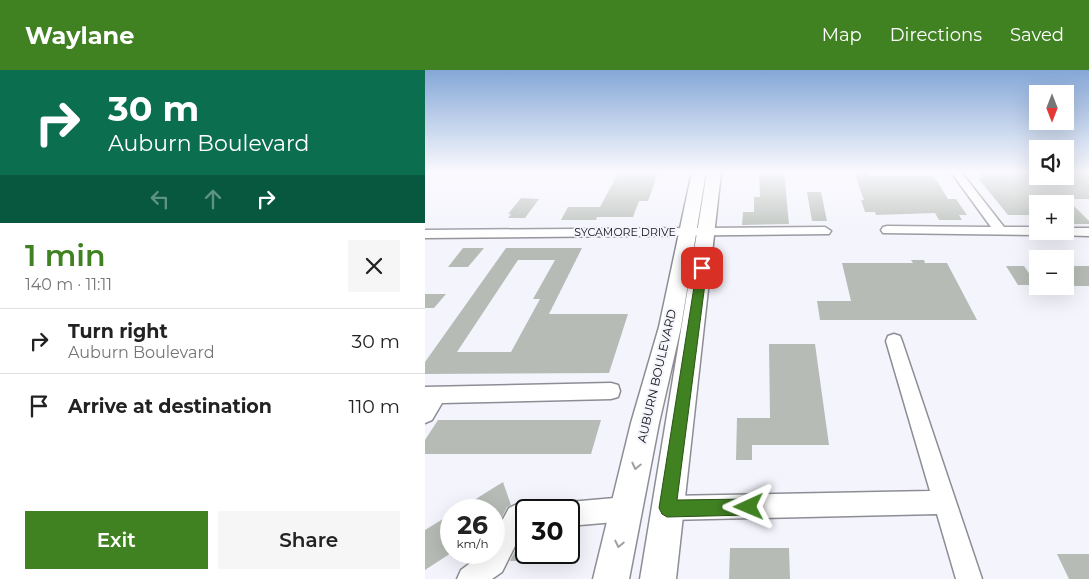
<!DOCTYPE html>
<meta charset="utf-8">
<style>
:root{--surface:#fff;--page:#f6f6f6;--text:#222;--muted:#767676;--line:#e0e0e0;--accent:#408122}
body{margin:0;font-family:Montserrat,sans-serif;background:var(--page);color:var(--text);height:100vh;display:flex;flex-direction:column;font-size:19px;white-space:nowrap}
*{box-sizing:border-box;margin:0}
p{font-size:16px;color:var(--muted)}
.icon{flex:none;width:28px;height:28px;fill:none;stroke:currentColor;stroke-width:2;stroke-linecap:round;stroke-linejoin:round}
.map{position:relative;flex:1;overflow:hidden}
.side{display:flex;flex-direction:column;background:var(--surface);width:425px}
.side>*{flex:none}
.top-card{background:#0b6e4f;color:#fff;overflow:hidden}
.needle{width:32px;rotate:180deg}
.fabs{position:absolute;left:604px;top:15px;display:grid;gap:10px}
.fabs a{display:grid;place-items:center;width:45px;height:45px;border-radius:0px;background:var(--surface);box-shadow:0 5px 20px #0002;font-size:25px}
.speed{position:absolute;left:15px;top:429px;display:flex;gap:10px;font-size:25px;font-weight:700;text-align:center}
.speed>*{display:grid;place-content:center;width:65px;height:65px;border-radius:50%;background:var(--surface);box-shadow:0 5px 20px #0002;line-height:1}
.speed small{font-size:12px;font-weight:400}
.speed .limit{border:2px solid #111;border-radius:8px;background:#fff;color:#111}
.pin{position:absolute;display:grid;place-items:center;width:42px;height:42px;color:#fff;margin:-21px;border-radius:10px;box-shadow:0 2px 8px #0006}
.me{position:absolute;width:55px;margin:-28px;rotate:269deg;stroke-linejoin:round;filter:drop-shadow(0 0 4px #0008)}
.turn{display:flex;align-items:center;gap:18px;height:105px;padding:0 25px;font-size:22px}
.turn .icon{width:65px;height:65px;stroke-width:2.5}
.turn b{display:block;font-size:35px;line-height:42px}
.lanes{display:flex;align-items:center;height:48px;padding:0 25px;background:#0003;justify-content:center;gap:25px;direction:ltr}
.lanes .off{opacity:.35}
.round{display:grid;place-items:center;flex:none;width:52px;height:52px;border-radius:0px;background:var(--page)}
.headline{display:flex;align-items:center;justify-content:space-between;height:85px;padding:0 25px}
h1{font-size:30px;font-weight:600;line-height:38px;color:var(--accent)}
.button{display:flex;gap:10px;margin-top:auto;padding:10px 25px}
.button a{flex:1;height:58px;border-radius:0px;background:var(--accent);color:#fff;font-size:20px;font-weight:600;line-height:58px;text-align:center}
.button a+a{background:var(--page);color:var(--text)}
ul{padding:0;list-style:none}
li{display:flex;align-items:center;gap:15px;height:65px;padding:0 25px;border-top:1px solid var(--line)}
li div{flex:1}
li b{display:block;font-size:19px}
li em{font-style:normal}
header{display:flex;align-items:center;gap:30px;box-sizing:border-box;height:70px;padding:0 25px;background:var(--accent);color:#fff}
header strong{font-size:24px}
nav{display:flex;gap:28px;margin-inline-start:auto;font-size:18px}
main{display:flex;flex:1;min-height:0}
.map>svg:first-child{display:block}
.building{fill:#b6bcb5;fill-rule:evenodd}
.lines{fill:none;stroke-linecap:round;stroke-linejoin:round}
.minor-casing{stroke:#8d8d95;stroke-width:3}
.secondary-casing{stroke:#8d8d95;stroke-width:3}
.minor{fill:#fff;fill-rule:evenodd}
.secondary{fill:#fff;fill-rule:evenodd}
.oneway{stroke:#a0a0a1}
.route{fill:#408122;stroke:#2a5416}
.labels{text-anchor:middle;stroke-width:4;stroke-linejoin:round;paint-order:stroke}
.far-street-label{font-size:11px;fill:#111114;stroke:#f3f4fc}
.street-label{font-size:12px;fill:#111114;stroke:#f3f4fc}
</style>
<header>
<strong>Waylane</strong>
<nav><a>Map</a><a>Directions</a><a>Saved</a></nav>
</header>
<main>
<section class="side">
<div class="top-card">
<div class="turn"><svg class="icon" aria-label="right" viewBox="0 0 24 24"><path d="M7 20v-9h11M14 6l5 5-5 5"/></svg><div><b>30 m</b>Auburn Boulevard</div></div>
<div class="lanes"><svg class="icon off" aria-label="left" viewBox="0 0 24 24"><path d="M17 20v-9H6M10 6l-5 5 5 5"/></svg><svg class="icon off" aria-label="ahead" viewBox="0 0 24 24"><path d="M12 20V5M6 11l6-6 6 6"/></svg><svg class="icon" aria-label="right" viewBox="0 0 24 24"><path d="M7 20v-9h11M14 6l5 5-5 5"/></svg></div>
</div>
<div class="headline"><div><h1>1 min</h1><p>140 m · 11:11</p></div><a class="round"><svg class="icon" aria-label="close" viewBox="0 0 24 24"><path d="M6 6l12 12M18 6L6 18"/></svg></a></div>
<ul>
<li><svg class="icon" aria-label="right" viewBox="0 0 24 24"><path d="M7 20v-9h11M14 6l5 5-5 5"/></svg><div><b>Turn right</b><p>Auburn Boulevard</p></div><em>30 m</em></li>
<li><svg class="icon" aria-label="arrive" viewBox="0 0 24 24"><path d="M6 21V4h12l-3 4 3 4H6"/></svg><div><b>Arrive at destination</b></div><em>110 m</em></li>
</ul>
<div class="button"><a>Exit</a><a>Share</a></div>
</section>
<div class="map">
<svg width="664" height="509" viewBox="0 0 664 509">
<rect width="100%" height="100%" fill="#f3f4fc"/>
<path class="building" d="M194,102L233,103L223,131H214L208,147H172L171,150H136L143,137H175Z
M334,102H359L364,154L317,155L318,142H329V127H335Z
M429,102H442L444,106H509L523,129H531L542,145H534L537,150H514L510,143L451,145L450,142H440L436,130H439Z
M554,102H612V106H640V102H664V129H642L664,151V154H640V134H612V145H583L553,108H559Z
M382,122H396L402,151H387Z
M96,128L114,129L100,148H83L86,144H83Z
M38,178H59L43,197H23Z
M81,178H157L124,244H203L184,303L0,304V292ZM93,190H130L108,229H115L86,282H32Z
M486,190H499L500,193H522L552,250H395L392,231H426L417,193H488Z
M581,196H599L612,215H593Z
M640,196H664V216H647L640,208Z
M0,224H21L9,238H0Z
M344,274H390L404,375H327V390H311L312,348H345Z
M13,350H176L166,384H0V370Z
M78,412L86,435L82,437L75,451L69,455V440H33Z
M26,444V483L0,500V460Z
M99,462H101V491H85Z
M305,478H364L365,509H304Z
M632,484H664V509H644Z"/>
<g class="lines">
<g class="minor-casing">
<path id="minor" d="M526,102H536L579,157H612V161H618L612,165L458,163L456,160L458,157L462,156L566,157Z
M400,157L406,161L404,164L0,168V160Z
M640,158H664V166L627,165L621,161H640Z
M469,264L475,266L477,271L557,509H531L512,444L242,450L234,446L230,438L234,430L242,426L505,421L461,271L463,266Z
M186,313L193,315L195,321L193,327L186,329L17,333L7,350L0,353V317Z
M201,427L209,431L213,439L209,447L201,451L144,456V440H134L136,436L144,432Z
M92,434H101L110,440H101V458H99L77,502L67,509H32L36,500L60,482H69V466L84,438Z"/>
</g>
<g class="secondary-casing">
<path id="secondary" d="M267,102H281L256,257L234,353L204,509H168L206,353L234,257Z
M282,102H296L251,509H215Z"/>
</g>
<use href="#minor" class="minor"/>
<use href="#secondary" class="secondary"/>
</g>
<defs><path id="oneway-chevron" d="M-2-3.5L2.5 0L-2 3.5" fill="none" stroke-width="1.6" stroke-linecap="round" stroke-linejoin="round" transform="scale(1.25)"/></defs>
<g class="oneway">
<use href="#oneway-chevron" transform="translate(211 396) rotate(103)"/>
<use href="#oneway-chevron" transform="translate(194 474) rotate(102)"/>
</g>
<linearGradient id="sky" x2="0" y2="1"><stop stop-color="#85a7d7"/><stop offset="0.59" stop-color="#fafafe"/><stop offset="1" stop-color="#fafafe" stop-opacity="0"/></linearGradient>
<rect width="664" height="173" fill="url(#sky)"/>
<path class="route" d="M277,195L282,198L252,430L324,429L330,431L332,437L330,443L324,445L242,447L237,444L234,438L272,198Z"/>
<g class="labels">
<g class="far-street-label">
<text x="200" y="166">SYCAMORE DRIVE</text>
</g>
<g class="street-label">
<text transform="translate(232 306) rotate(-77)" y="4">AUBURN BOULEVARD</text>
</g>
</g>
</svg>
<div class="fabs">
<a><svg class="needle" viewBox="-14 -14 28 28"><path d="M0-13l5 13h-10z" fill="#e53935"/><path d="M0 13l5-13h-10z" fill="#767676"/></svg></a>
<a><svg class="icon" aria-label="sound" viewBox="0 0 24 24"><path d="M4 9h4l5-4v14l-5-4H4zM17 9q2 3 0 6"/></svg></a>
<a>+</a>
<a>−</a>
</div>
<div class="speed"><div>26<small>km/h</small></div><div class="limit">30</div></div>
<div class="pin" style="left:277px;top:198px;background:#d93025"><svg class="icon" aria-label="arrive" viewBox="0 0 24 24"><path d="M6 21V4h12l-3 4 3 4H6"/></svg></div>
<svg class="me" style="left:324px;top:437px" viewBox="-20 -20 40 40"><path d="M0-17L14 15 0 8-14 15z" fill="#408122" stroke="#fff" stroke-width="4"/></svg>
</div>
</main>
